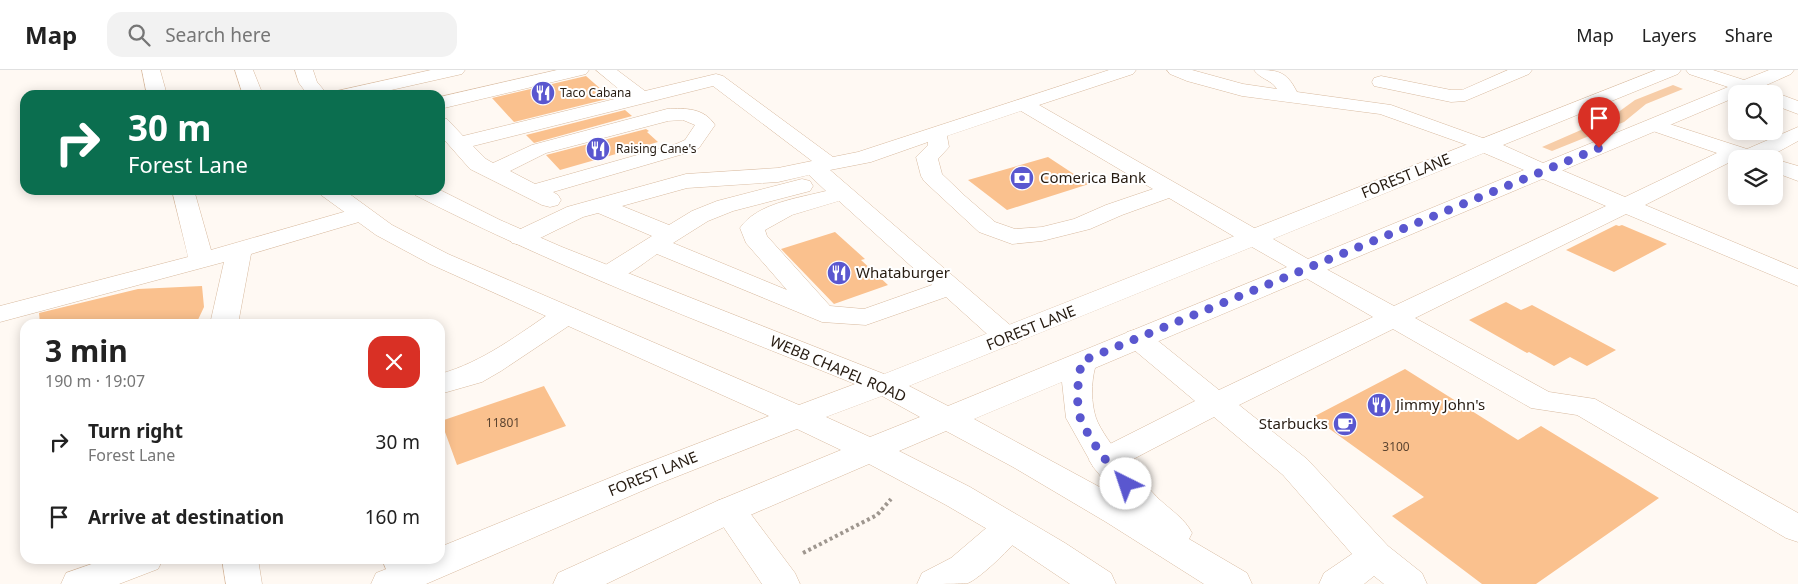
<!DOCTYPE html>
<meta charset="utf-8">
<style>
:root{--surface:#fff;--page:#f2f2f2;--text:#222;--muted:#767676;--line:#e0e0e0}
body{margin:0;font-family:"Noto Sans",sans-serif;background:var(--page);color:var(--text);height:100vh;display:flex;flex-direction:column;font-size:19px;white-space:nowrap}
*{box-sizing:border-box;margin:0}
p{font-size:16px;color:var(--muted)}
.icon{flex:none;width:28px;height:28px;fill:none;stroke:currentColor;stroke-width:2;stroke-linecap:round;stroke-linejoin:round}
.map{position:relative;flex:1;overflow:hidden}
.panel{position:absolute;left:20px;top:249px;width:425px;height:245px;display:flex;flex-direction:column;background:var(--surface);border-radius:15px;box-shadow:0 2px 12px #0003}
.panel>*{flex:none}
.guide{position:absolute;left:20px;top:20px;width:425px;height:105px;border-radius:15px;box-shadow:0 2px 12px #0003;background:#0b6e4f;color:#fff;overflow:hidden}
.controls{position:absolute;left:1728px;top:15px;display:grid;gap:10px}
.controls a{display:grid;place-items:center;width:55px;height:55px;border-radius:10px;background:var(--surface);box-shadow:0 2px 12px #0003;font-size:25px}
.pin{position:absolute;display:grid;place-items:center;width:42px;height:42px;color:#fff;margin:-51px -21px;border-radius:50% 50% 50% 0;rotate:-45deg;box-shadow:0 0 5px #0007}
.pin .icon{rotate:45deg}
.me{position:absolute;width:55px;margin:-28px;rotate:319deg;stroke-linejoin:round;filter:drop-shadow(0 0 4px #0008)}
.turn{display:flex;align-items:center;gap:18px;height:105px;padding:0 25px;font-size:22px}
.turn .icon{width:65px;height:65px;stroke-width:2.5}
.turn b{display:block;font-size:35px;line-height:42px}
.round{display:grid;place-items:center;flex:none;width:52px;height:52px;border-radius:15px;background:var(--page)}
.summary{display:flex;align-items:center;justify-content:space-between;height:85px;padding:0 25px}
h1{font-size:30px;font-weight:700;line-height:38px}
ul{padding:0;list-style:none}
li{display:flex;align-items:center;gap:15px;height:75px;padding:0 25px}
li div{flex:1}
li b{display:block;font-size:19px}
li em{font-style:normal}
header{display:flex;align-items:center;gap:30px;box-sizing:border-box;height:70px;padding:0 25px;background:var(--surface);border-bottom:1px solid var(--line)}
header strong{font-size:24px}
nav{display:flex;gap:28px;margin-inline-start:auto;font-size:18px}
.search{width:350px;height:45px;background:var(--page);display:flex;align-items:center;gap:12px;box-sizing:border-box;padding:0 18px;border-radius:15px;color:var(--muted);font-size:19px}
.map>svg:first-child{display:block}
.green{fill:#f7cda8}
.building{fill:#fac18e}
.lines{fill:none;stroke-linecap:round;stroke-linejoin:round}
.minor-casing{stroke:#d8ba9f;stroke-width:1}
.major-casing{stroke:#d8ba9f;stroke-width:1}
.path{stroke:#9f978f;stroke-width:4;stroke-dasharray:3 3;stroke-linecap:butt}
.minor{fill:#fff;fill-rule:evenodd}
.major{fill:#fff;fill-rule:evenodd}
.route{stroke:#5a57cf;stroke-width:9;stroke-dasharray:0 16.2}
.labels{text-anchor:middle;stroke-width:4;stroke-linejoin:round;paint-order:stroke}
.far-poi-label{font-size:12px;fill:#261b11;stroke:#fff;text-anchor:start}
.number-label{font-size:12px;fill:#5b4430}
.street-label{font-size:15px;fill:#261b11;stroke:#fff}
.poi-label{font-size:15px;fill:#261b11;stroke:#fff;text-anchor:start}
</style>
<header>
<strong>Map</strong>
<div class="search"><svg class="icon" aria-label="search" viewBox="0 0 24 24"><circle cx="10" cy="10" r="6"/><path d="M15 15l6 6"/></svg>Search here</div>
<nav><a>Map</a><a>Layers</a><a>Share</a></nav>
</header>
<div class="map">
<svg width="1798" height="514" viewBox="0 0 1798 514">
<rect width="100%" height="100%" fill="#fff9f3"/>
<path class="green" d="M1673,15L1683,19L1646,34L1624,52L1552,81L1542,77L1613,46L1635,30Z"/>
<path class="building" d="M586,6L611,28L514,52L492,28Z
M625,40L632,46L534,73L526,65Z
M646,59L649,61L647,62L658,72L560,100L546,85Z
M1048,87L1089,114L1007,140L968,110Z
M1616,155L1619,156L1622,155L1667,174L1614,202L1566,180Z
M835,162L865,189L861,190L888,215L834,234L781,179Z
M202,216L204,237L196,254H40L39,243L138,219Z
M1506,232L1521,240L1532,235L1616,280L1587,296L1570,287L1554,296L1529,282L1527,283L1469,250Z
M1405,299L1518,370L1541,356L1659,428L1536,514H1482L1392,446L1424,427L1313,347Z
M544,316L566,356L457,395L441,351Z"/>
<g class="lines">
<g class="minor-casing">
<path id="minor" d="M142,0H160L167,25H147Z
M431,0H465L462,4L369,25H334L337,21Z
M557,0H589L586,4L440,39V27Z
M596,0H617L645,21L716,4L723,6L833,87L858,82L1109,0H1136L1133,4L1039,35L1263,163L1266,168L1263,173L1254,175L1245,173L1169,128L1122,145L1090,159L1042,171L1012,174L979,162L924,111L921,106L916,87L928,75V72L871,92L830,100L1017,261L1021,267L1017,273L1007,275L997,273L946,227L866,255L822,252L657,184C640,195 620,215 599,209L595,204L599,199L652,166L598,143L583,147L530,173L521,175L512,173L509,168L512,163L567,137L686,104L778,98L812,91L713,16L473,76L486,89L493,93L532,75L667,39C686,38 704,38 715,55L699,78L690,82L553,122L558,125L561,130L558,135L550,137L542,135L470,99L440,65V47L447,49L463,66L627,26ZM1021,41L1153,119L1106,135L1074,149L1042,157L1015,159L995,152L965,126L942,104L938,89L949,77L947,66ZM683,50L695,55L685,70L676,74L535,114L510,101L546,83L668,51ZM809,105L826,121C799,128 757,133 740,158L746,173L787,220L673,173L708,151L733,141L810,121L813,116L810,111L802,109L717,131L692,141L669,155L622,136L687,118L778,112ZM839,131L932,215L864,239L830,236L767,166L765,160L792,145Z
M1167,0H1192L1243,14L1277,19C1272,10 1260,9 1254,0C1277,0 1286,0 1297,22L1391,35L1491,71L1494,75L1491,79L1484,81L1380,44L1242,26L1187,11L1170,4Z
M1508,0H1532L1529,4L1465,31L1451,32L1374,16L1372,12L1374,8L1381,6L1451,20H1462Z
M1774,22L1798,31V44L1774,35V24H1768Z
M1654,49L1747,79L1798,57V71L1765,89H1736L1645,135L1798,199V216L1626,144L1415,248L1549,322L1595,329L1798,443V472L1786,468L1577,345L1531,338L1393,259L1239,335L1307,389L1388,476L1422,503L1427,514H1384L1374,506L1364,514H1319L1324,503L1352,484L1283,405L1214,347L1116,398L1105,401L1094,398L1089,390L1094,382L1195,331L1127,274L1123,268L1127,262L1137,259L1147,262L1219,320L1373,247L1297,203L1293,198L1297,193L1306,190L1315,193L1394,236L1606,136L1536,106L1533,101L1536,96L1544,94L1552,96L1625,127L1717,83L1647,59L1644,55L1647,51Z
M1773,89H1774L1798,96V111L1774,102Z
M172,120H194L211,180L361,137L369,139L373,144L369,149L251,184L238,254H210L224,192L0,252V236L188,187Z
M566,237L576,239L580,245L576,251L501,301L482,312L440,324V304C483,292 519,264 556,239Z
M729,427L741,431L795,503L800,514H762L712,440L717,431Z
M1010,444L1022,448L1027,457C1020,470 981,508 968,513C958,514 928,514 917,514L922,503L951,488L998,448Z
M106,489H163L158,499L119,514H61L66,503Z
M222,489H258L262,514H226Z
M382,489H418L425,507L422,514H392Z"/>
</g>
<g class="major-casing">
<path id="major" d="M235,0H253L263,25H243Z
M295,0H313L317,12L328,25H308L299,13Z
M1656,0H1681L1678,4L1503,75L1543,93L1728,17L1689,4L1686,0H1713L1744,10L1769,0H1794L1791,4L1753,21L1736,24V27L1095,298C1091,313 1091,333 1096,348C1105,372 1142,412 1160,430C1172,441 1185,449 1192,463L1189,469L1247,503L1252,514H1204L1106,452L1013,397L946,361L899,381L970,417L1065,473L1111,503L1116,514H1070L994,463L946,435L869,394L741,449L606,514H553L558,503L717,431L841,380L797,359L658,414L426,514H371L376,503L412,489H440V477L634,398L769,346L430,194L376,165L321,125L318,120H344L392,155L448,184L799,335L855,314C707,254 557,198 415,125L412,120H440L500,150L562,177L884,304ZM1484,83L1524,100L1308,189L1273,169ZM1252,177L1287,197L948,336L909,316ZM1062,312L1066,348L1094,398L1118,427L974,349ZM882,326L920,347L870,367L826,347Z"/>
</g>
<path class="path" d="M803,483L877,445L891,429"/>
<use href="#minor" class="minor"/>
<use href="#major" class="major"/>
</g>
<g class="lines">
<path class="route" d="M1126,414C1109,395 1092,374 1081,350C1075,334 1078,307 1082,291L1599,78"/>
</g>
<defs>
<g id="restaurant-disc" transform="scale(1.25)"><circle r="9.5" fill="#5a57cf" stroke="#fff"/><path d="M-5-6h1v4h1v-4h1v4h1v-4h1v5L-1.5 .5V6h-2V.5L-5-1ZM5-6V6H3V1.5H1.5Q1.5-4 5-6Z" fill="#fff"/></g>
<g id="bank-disc" transform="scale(1.25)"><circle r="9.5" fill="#5a57cf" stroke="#fff"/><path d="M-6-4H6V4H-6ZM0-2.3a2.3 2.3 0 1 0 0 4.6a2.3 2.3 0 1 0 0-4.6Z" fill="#fff"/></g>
<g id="cafe-disc" transform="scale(1.25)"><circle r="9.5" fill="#5a57cf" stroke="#fff"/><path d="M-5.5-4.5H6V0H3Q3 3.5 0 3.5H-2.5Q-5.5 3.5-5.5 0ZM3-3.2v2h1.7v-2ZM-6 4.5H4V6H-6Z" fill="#fff"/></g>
</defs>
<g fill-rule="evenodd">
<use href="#restaurant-disc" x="543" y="23"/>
<use href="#restaurant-disc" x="598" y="79"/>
<use href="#bank-disc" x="1022" y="108"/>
<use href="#restaurant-disc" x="839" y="203"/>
<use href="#restaurant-disc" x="1379" y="335"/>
<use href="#cafe-disc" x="1345" y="354"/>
</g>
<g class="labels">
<g class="far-poi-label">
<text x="560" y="27">Taco Cabana</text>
<text x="616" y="83">Raising Cane's</text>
</g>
<g class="number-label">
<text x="503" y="357">11801</text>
<text x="1396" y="381">3100</text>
</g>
<g class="street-label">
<text transform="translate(1406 106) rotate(-22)" y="5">FOREST LANE</text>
<text transform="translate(1031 258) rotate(-22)" y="5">FOREST LANE</text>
<text transform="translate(838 299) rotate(23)" y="5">WEBB CHAPEL ROAD</text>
<text transform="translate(653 404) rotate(-22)" y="5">FOREST LANE</text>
</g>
<g class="poi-label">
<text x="1040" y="113">Comerica Bank</text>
<text x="856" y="208">Whataburger</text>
<text x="1396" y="340">Jimmy John's</text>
<text x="1328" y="359" text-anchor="end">Starbucks</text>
</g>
</g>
</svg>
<div class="controls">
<a><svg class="icon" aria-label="search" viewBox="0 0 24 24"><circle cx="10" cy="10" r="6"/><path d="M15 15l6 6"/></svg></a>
<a><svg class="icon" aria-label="layers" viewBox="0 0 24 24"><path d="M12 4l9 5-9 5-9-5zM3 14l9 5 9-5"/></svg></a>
</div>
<div class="pin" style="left:1599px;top:78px;background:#d93025"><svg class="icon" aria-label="arrive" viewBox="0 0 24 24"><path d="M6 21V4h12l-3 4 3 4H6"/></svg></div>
<svg class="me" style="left:1126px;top:414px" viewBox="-20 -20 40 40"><circle r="19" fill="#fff"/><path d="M0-13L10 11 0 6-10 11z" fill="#5a57cf"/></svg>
<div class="guide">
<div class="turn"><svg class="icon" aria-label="right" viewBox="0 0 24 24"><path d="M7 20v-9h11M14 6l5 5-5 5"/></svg><div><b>30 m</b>Forest Lane</div></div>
</div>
<section class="panel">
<div class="summary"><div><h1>3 min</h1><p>190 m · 19:07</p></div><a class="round" style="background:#d93025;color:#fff"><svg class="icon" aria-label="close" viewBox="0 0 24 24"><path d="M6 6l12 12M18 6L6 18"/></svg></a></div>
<ul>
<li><svg class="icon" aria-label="right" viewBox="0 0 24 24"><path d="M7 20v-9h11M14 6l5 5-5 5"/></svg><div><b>Turn right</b><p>Forest Lane</p></div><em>30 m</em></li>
<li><svg class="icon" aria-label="arrive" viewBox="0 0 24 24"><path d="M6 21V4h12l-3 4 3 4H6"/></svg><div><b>Arrive at destination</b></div><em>160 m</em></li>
</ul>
</section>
</div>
